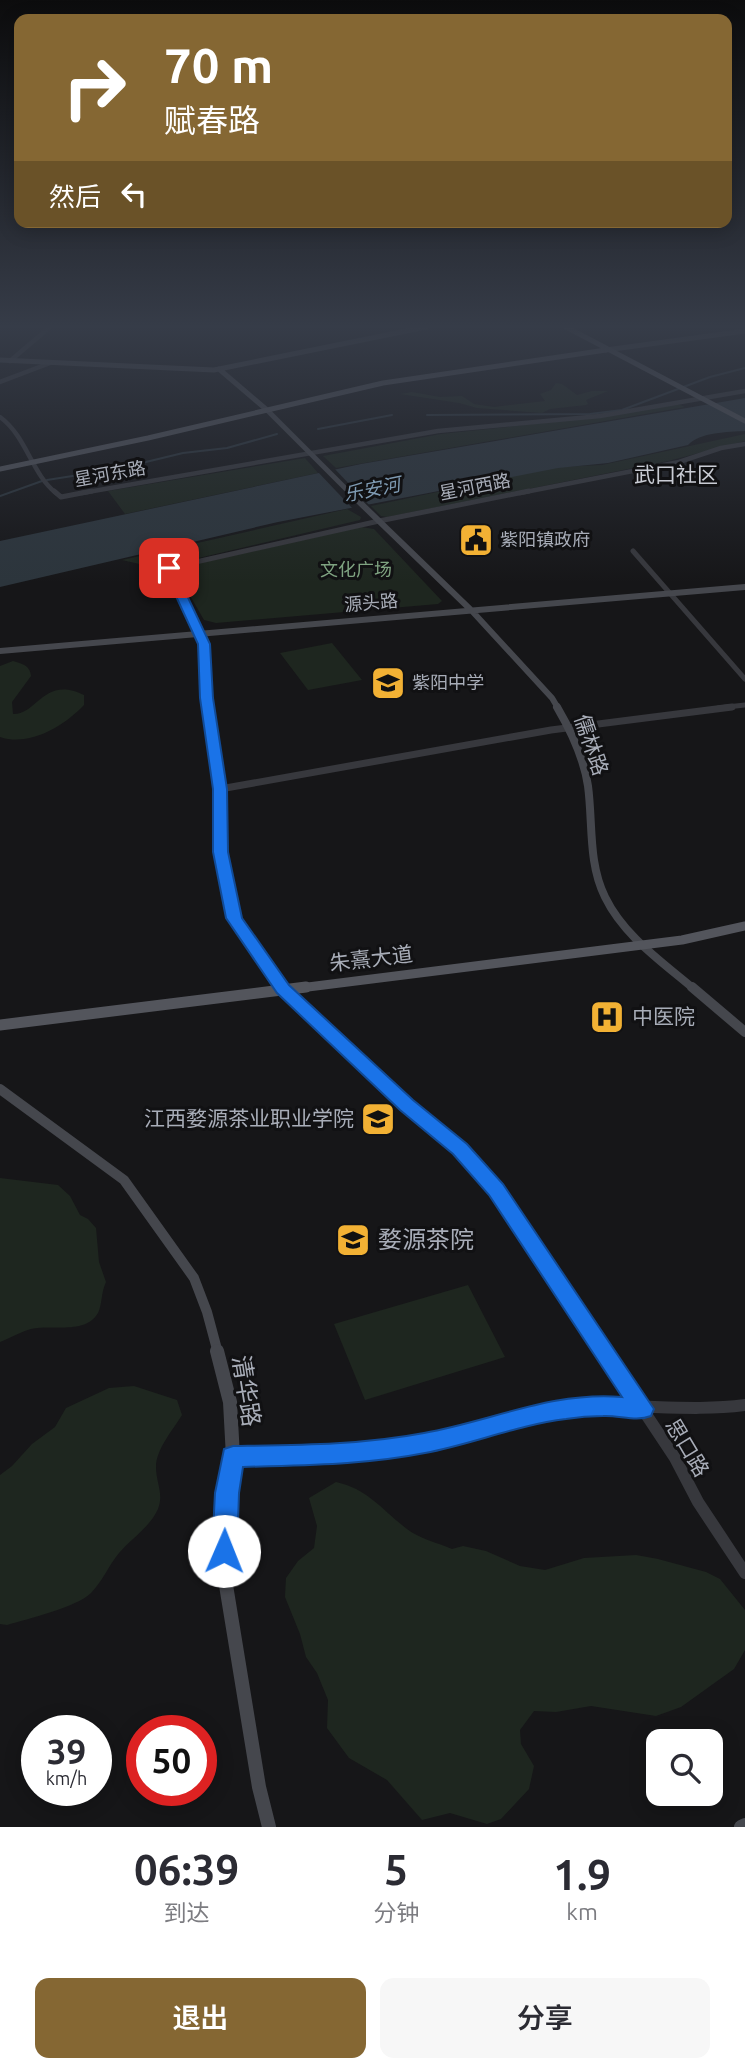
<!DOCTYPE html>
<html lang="zh">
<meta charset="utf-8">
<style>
:root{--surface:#fff;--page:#f7f7f7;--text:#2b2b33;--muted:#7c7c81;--accent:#856733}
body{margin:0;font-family:Ubuntu,"Noto Sans SC",sans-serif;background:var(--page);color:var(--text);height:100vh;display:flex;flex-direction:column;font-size:26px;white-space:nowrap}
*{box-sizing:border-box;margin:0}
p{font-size:23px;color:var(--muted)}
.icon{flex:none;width:38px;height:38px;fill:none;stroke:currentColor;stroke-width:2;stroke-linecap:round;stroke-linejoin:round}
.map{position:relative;height:1827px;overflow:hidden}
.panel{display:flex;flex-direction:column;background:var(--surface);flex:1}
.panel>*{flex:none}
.top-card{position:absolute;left:14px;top:14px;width:718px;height:214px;border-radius:14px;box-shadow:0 4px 18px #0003;background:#856733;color:#fff;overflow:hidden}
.buttons{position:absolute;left:646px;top:1729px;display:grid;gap:14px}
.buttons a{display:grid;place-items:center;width:77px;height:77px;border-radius:14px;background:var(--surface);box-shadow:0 4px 18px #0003;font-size:35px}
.speed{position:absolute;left:21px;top:1715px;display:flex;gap:14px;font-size:35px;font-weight:700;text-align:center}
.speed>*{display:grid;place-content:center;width:91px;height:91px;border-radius:50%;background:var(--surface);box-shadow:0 4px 18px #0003;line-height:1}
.speed small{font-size:18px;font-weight:400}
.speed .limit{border:10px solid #d22;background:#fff;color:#111}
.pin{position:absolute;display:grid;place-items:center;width:60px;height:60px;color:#fff;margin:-30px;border-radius:14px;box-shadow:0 4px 10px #0006}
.me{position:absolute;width:77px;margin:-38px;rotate:1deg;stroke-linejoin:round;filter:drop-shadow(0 0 5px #0008)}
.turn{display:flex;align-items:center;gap:24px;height:147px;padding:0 35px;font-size:32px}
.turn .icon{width:91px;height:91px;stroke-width:2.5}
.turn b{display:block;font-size:49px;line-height:60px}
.then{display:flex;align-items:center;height:66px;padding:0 35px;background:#0003;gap:14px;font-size:26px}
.eta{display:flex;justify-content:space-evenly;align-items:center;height:119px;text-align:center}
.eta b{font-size:42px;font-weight:600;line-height:49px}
.action{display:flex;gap:14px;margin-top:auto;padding:14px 35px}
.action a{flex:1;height:80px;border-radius:14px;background:var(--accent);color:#fff;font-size:28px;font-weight:600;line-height:80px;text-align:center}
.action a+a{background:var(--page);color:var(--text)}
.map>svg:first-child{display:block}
.green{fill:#1e261f}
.water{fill:#2c353c}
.pier{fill:#161618}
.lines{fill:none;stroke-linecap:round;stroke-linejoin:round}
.stream{stroke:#2c353c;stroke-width:2}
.tertiary-far4{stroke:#37383d;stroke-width:4.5}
.tertiary-far3{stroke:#37383d;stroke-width:5}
.tertiary-far2{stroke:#37383d;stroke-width:7}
.tertiary-far1{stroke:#37383d;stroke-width:10}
.tertiary{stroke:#37383d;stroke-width:12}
.secondary-far4{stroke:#45474d;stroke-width:5}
.secondary-far3{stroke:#45474d;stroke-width:6}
.secondary-far2{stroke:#45474d;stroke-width:8}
.secondary-far1{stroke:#45474d;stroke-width:10}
.secondary{stroke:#45474d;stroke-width:14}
.primary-far2{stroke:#53555c;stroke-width:5}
.primary-far1{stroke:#53555c;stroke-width:9}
.primary{stroke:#53555c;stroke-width:11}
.route{fill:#1a73e8;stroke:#114b97;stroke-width:2}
.labels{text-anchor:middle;stroke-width:6;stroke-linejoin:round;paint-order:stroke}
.far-street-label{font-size:18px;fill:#a8adb8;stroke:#111113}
.far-poi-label{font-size:18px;fill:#a8adb8;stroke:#111113;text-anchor:start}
.far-park-label{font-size:18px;fill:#7fa381;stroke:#111113}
.far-water-label{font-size:19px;font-style:italic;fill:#7f9bb3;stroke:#111113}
.far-quarter-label{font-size:21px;fill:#c9ccd4;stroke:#111113}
.street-label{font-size:21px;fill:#a8adb8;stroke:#111113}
.poi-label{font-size:21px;fill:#a8adb8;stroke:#111113;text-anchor:start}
.near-poi-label{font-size:24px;fill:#a8adb8;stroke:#111113;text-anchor:start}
.near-street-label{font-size:24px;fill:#a8adb8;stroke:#111113}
</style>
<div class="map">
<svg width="745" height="1827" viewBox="0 0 745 1827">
<rect width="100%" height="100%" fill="#161618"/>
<path class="green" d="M556,383L562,384L577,395L592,391H608L586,400L588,404L586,405L550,409L542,413L477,408L459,403L400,394L412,392L440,397L462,396L474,404L494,407L545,401L540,394L551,390Z
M675,403L685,407L336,468L323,456L441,434L572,420Z
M745,434V441L668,461L387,517L381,516L371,506L461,487L465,484L555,467L602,465Z
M305,458L318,473L125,514L108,491Z
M347,509L361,517L360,520L169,565L148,566L122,560Z
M361,527L374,529L442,601L438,604L216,623L204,620L177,573L182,567Z
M332,643L362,680L308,690L280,653Z
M13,661C22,664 30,665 31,676L12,702L13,714C37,715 44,675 84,695V705C64,726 30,747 0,737V666Z
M0,1178L58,1185L70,1196L80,1215L88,1219L96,1228L99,1262L106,1282C101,1292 102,1306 98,1313C85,1335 52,1324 31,1329C20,1332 10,1338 0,1342Z
M468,1285L505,1357L365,1400L334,1324Z
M134,1386L177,1400L182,1415C173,1430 156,1449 156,1467C156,1483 164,1493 158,1509C150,1527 131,1539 119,1553C109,1565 102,1582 91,1593C77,1607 27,1619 7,1625L0,1624V1475L12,1466L32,1444L55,1427L66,1408L109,1388Z
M336,1482C368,1489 382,1510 407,1529C418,1538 438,1543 452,1549L463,1546L486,1551L520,1566L545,1570L584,1558L636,1555L658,1559L706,1572L720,1579L745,1610V1650L734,1669L681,1707L656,1716L591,1706L556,1712L534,1711L520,1730L521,1744L534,1766L529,1789L501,1819L487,1824L450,1813L422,1820L387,1780L349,1758L327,1728L328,1700L317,1673L306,1657L300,1634L285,1597L286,1578L298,1561L314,1548L317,1526L309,1498Z"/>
<path class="water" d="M745,398V431C728,432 700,432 688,445L608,463L558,468L278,522L0,587V541L361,464Z"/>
<path class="pier" d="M333,467L371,507L355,511L317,471Z"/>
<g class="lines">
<path class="stream" d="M427,415L590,414L622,410L710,377L745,368
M318,429L392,415
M47,480L117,469L183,453L227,448L277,434
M0,496L42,481"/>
<path class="tertiary-far4" d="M10,361L50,327
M0,382L50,363
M0,417C27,437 31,473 56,493
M82,493L438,431L600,416L745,391
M520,493L679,462L721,448L745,444"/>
<path class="tertiary-far3" d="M54,491L61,497L92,491
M633,551L745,679
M208,708L204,681V644L169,568L379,521L529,491
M718,708L745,705"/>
<path class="tertiary-far2" d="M208,707L220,789V852L234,918L283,989
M220,789L551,730L732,707"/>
<path class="tertiary-far1" d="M282,987L406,1105L460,1149L496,1189L605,1353"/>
<path class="tertiary" d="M604,1351L675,1458L698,1502L745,1573
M233,1457C297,1456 361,1455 424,1443C471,1434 516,1415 564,1409C624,1401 685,1413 745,1405"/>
<path class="secondary-far4" d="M606,350L745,331
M0,360L214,370L426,327
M219,369L267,410L350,493"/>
<path class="secondary-far3" d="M348,491L472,611L552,698L558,708
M0,651L745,587"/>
<path class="secondary-far2" d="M557,707C571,731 584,758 588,786C593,823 588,863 605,897C624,936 661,961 694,989"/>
<path class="secondary-far1" d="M692,987L745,1032
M0,1089L124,1180L194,1278L207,1312L218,1353"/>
<path class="secondary" d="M217,1351L230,1402L233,1457L224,1530V1573L259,1787L269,1827
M741,1827L745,1825"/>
<path class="primary-far2" d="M566,327L745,421
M0,469L148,438L383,383L606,350"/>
<path class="primary-far1" d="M292,989L682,940L745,926"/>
<path class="primary" d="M0,1025L306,987"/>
</g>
<linearGradient id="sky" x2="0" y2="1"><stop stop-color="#0c0c0d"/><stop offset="0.56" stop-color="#363c48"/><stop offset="1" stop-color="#363c48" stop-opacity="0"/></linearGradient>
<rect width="745" height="583" fill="url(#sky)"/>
<path class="route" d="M169,564L174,568L210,644L213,698L227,789L228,852L242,918L289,985L413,1100L467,1144L503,1184L654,1409L651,1416C636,1422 619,1415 603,1416C591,1416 578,1417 566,1419C517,1425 473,1444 425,1453C365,1465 304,1465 243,1467L239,1493L237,1551L233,1559L224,1563L215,1559L212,1551L215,1493L224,1449L233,1446C297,1445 361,1445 424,1433C492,1421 552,1391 622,1397L489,1195L453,1154L400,1110L277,993L226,918L213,852V789L200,698L198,644L163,568Z"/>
<defs>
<g id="civic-square" transform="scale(1.75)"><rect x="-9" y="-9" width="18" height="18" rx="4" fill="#f2b134" stroke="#111113"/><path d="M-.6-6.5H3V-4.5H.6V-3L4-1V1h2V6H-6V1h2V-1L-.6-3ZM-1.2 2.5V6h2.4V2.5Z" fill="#111"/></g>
<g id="school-square" transform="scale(1.75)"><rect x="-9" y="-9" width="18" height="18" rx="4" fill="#f2b134" stroke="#111113"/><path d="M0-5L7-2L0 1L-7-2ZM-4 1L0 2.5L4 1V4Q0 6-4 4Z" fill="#111"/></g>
<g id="hospital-square" transform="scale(1.75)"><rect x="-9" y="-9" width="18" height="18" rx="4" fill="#f2b134" stroke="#111113"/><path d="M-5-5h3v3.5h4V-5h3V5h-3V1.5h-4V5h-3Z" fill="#111"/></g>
<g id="university-square" transform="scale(1.75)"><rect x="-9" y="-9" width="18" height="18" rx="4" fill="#f2b134" stroke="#111113"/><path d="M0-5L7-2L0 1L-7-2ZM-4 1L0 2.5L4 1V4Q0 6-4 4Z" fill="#111"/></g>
</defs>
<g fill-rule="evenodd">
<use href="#civic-square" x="476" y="540"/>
<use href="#school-square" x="388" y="683"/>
<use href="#hospital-square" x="607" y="1017"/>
<use href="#university-square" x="378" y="1119"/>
<use href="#university-square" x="353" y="1240"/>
</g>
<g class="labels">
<g class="far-street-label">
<text transform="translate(110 474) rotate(-10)" y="6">星河东路</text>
<text transform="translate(475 487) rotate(-11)" y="6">星河西路</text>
<text transform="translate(371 603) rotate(-5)" y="6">源头路</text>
</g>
<g class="far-poi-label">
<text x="500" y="546">紫阳镇政府</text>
<text x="412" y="689">紫阳中学</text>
</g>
<g class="far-park-label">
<text x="356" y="576">文化广场</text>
</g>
<g class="far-water-label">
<text transform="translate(372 489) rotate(-11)" y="7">乐安河</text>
</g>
<g class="far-quarter-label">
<text x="676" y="482">武口社区</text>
</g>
<g class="street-label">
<text transform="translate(591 745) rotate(71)" y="7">儒林路</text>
<text transform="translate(371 959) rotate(-7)" y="7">朱熹大道</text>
<text transform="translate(687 1448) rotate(59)" y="7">思口路</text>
</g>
<g class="poi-label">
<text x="632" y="1024">中医院</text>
<text x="354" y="1126" text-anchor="end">江西婺源茶业职业学院</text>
</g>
<g class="near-poi-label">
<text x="378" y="1248">婺源茶院</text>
</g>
<g class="near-street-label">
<text transform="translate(246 1391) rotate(81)" y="8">清华路</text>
</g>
</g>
</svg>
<div class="buttons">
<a><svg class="icon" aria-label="search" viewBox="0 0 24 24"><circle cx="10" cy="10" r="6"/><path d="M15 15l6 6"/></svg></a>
</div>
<div class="speed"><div>39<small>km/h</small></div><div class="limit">50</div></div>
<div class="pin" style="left:169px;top:568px;background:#d93025"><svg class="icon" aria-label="arrive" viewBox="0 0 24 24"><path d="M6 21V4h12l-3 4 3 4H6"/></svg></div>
<svg class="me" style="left:224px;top:1551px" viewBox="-20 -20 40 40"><circle r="19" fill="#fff"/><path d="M0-13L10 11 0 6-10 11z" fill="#1a73e8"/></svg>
<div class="top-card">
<div class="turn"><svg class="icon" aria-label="right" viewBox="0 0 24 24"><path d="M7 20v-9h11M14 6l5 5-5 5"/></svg><div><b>70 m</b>赋春路</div></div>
<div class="then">然后<svg class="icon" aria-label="left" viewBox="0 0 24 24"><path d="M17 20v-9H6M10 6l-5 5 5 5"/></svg></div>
</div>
</div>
<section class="panel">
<div class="eta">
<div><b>06:39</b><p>到达</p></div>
<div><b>5</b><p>分钟</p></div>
<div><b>1.9</b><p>km</p></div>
</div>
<div class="action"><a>退出</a><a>分享</a></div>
</section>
